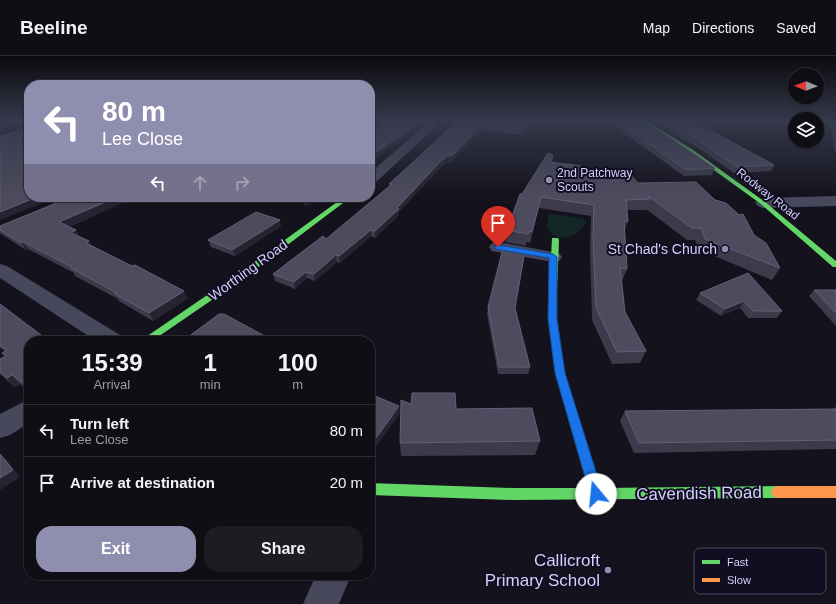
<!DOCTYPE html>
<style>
:root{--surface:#0f0e15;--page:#1d1c22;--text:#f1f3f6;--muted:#9b9ca0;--line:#2f2e34;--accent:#908eae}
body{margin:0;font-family:Helvetica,sans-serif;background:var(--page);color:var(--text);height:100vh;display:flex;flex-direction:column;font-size:15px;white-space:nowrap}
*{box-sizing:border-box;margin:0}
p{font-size:13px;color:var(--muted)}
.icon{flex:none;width:22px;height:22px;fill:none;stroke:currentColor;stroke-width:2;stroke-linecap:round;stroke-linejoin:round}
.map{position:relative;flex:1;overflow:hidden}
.side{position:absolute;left:24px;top:280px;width:351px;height:244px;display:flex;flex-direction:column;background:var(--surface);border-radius:16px;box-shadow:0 1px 3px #0004,0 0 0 1px var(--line)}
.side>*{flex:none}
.hud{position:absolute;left:24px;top:24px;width:351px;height:122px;border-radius:16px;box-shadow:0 1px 3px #0004,0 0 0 1px var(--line);background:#908eae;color:#fff;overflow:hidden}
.needle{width:26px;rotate:271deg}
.buttons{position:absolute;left:788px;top:12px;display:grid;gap:8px}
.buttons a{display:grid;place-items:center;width:36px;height:36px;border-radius:50%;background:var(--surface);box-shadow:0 1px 3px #0004,0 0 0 1px var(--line);font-size:20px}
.pin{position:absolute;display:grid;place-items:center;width:34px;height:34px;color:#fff;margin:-41px -17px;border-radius:50% 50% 50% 0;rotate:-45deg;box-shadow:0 0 4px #0007}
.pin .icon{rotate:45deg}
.me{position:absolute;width:44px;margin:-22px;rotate:343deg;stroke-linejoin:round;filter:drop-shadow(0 0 3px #0008)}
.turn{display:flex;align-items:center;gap:14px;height:84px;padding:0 12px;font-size:18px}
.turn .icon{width:52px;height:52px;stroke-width:2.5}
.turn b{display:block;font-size:28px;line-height:34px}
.lanes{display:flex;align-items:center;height:38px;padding:0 12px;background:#0003;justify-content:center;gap:20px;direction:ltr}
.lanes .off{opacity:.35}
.eta{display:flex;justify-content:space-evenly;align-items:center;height:68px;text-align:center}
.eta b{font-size:24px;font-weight:700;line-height:28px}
.button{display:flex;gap:8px;margin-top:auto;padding:8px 12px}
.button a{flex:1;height:46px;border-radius:16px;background:var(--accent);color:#fff;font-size:16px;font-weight:700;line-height:46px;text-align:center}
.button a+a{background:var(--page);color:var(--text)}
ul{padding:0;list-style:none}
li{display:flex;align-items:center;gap:12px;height:52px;padding:0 12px;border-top:1px solid var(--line)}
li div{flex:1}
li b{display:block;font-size:15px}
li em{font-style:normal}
header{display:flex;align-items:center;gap:24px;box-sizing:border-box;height:56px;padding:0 20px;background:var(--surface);border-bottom:1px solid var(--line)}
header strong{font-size:19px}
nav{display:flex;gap:22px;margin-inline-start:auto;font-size:14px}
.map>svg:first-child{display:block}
.green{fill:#122726}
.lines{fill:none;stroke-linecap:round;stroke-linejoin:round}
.street{fill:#48485d;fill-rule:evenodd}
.fast{fill:#63d668;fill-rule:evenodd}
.slow{fill:#ff974d;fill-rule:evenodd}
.wall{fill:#3d3b4b}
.shaded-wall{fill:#262430}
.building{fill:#4d4b5e;stroke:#626077}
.route{fill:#1a73e8;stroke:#114b97}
.poi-dot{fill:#908eae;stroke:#100e20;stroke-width:1.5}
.labels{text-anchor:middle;stroke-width:4;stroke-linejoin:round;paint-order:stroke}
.far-poi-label{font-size:12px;fill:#d3d0fc;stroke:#100e20;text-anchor:start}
.far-street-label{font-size:12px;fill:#d3d0fc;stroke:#100e20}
.poi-label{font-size:14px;fill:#d3d0fc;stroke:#100e20;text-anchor:end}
.street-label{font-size:14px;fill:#d3d0fc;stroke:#100e20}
.near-street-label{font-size:17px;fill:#d3d0fc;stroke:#100e20}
.near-poi-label{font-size:17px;fill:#d3d0fc;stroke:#100e20;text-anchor:end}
.key{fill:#100e20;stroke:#4a4862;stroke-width:1}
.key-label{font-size:11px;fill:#d3d0fc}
</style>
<header>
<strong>Beeline</strong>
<nav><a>Map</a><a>Directions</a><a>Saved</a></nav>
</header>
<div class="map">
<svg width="836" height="548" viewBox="0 0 836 548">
<rect width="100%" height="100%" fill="#14121c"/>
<path class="green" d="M551,158L579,162L584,163L586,167C578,181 556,189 547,171L549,159Z"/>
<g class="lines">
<path class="street" d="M431,64H443L375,127L370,128V117Z
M836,140V150L763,152L758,150L755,147L758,144L763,142Z
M498,186L553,196L559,197L562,201L559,205L553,206L492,195L489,191L492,187Z
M0,208L7,210L120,279L123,285H96L0,222Z
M29,343V367L10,379L0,382V358Z
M316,519H351L339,548H303Z"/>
<path class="fast" d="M641,64H645L693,94L765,146L836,205V211H833L761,148L689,96Z
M344,141H351L241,224L152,285H140L235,220Z
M552,182H558L559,184L556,263L565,317L600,432L777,430L781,432L783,436L781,440L777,442L513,444L370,439V427L513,432H588L555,317L548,263Z"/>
<path class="slow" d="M777,430H836V442H777L773,440L771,436L773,432Z"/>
</g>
<path class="wall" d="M459,64H531L521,79L481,74L452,105L446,107L440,112L399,156V159L375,182L371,180L340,207L337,206L315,225L307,222L295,233L275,225L273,218L326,183L389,131V128Z
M606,64H643L715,112L712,119L684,120Z
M652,64H691L774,109L771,115L734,117L697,91Z
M830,64H836V98L829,65Z
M553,99L552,106L579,118L638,127L754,179L780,212L772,224L700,194L695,184H687L646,153V154H627L628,165L625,173L627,213L622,225L625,256L646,295L640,307L612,308L592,264L590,192L591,160L539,152L530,187L526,186V190L505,186L507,174Z
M71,141H135L69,171L80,181L89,185L92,190L188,242L153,265L119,245L118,243L75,220L74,217L28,193L26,194L1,178L0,177V170Z
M300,141H319L306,150Z
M281,170L235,200L211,191L208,184Z
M748,217L782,255L777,262H748L740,252L721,260L696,244L700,237Z
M814,234H836V270L809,240Z
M0,248L29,285V335L20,328L15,331L0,318V303L5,300L2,297L5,295L0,292Z
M488,251L515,252L530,311L528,318H498L487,258Z
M370,333L375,340L400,357L372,396L370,395Z
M411,348L456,353L540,385L535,399L401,400L400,387Z
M836,350V393L634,397L620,365L625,355L834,353Z"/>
<path class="shaded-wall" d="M18,64H27L29,67L0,77V70Z
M423,64H431L370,106V100Z
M529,64H531L521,79L522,74Z
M482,68L481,74L452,105L446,107L440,112L399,156V159L375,182V175L440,106Z
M29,83V91L19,87Z
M37,141H58L0,164V156Z
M117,141H135L64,173L59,166Z
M308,141H319L306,150L305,143Z
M541,141L539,152L530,187L532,176Z
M280,164L281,170L235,200L232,194Z
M76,174L80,181L71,177Z
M371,174V180L340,207L339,200Z
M89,185L93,192L86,187Z
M23,186L28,193L26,194L21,187Z
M336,199L337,206L315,225L314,218Z
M306,216L307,222L295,233L294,226Z
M184,235L188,242L153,265L149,257Z
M744,245L740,252L721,260L725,253Z
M12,319L20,328L15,331L7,322Z
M29,324V334L23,327Z
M399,350L400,357L372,396L371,389Z
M0,398L7,404L20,421L0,434Z"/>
<path class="building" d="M0,64H18L0,70Z
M27,64H29V83L19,87L29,90V141H37L0,156V80L26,72Z
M386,64H423L370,100V76Z
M459,64H529L522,74L482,68L453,99L446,101L440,106L397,152L399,153L375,175L371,174L339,200L336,199L314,218L306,216L294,226L273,218L323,180L326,183L392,128H389Z
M615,64H643L715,112L686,114Z
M663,64H691L774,109L737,111L699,85Z
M833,64H836V77Z
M548,97L553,99L551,106L581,110L578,118H630L638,127L696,126L715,144L726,147L739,159L743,158L754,179L766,187L780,212L705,183L701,172H692L648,140L650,143L626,144L628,165H624L627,213L620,212L625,256L646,295L617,296L596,252L593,180L594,149L541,141L532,176L529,175L528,178L507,174L520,138H522Z
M71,141H117L59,166L76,174L71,177L89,185L86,187L132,210L135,209L184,235L149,257L115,238L117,237L71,212L72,211L23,186L21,187L0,174V170Z
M303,141H308L305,143Z
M256,156L280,164L232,194L208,184Z
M503,192L525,195L515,252L530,311H499L488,251Z
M748,217L782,255H753L744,245L725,253L700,237Z
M814,234H836V257Z
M0,248L49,285H29V324L23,327L12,319L7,322L0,316V303L6,300L2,297L7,294L0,289Z
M219,258H224L274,285H185L184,284Z
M373,332L375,340L399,350L371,389H370V333Z
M412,337H455L456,353L532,352L540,385L400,387L401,344L411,348Z
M836,353V384L639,387L625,355Z
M0,398L13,414L0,422Z"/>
<linearGradient id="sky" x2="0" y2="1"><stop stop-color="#0b0a0f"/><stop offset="0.46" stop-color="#34394b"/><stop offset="1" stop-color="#34394b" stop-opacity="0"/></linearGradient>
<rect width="836" height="140" fill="url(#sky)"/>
<path class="route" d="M498,189L553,198L557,201V263L565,317L603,438L601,442L596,444L592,442L590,438L555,317L548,263L549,202L495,193L494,191Z"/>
<g class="poi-dot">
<circle cx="549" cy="124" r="4"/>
<circle cx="725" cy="193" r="4"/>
<circle cx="608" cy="514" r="4"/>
</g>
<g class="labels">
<g class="far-poi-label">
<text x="557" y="121">2nd Patchway<tspan x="557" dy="14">Scouts</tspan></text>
</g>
<g class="far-street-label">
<text transform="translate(768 138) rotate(38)" y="4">Rodway Road</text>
</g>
<g class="poi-label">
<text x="717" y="198">St Chad's Church</text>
</g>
<g class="street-label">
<text transform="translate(248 214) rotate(-36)" y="5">Worthing Road</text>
</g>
<g class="near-street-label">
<text transform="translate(699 437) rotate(-1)" y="6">Cavendish Road</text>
</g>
<g class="near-poi-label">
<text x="600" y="510">Callicroft<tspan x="600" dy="20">Primary School</tspan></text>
</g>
</g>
<rect x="694" y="492" width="132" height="46" rx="6" class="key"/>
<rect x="702" y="504" width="18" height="4" fill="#63d668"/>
<rect x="702" y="522" width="18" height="4" fill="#ff974d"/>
<g class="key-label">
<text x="727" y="510">Fast</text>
<text x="727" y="528">Slow</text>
</g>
</svg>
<div class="buttons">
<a><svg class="needle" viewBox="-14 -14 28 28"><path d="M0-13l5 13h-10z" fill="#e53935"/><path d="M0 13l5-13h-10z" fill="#9b9ca0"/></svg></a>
<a><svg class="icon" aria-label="layers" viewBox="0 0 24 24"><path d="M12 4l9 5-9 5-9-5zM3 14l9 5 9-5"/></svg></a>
</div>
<div class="pin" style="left:498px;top:191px;background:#d93025"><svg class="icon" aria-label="arrive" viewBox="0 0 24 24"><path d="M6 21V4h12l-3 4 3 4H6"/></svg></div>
<svg class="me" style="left:596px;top:438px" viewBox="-20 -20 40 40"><circle r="19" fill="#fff"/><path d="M0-13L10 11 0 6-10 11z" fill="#1a73e8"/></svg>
<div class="hud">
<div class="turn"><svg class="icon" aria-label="left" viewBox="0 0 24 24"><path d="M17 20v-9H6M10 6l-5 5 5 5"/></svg><div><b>80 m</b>Lee Close</div></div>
<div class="lanes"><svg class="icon" aria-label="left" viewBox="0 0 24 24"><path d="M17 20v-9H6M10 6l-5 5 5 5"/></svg><svg class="icon off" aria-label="ahead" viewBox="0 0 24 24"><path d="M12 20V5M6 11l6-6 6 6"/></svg><svg class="icon off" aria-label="right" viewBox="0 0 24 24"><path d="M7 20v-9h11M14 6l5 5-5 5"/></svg></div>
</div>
<section class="side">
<div class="eta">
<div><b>15:39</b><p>Arrival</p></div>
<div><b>1</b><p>min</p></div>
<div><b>100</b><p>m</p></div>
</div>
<ul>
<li><svg class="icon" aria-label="left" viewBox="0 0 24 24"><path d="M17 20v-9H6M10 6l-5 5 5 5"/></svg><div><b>Turn left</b><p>Lee Close</p></div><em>80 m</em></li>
<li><svg class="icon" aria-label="arrive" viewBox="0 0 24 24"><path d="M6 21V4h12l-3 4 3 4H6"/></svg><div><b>Arrive at destination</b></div><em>20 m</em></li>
</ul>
<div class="button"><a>Exit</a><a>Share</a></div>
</section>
</div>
